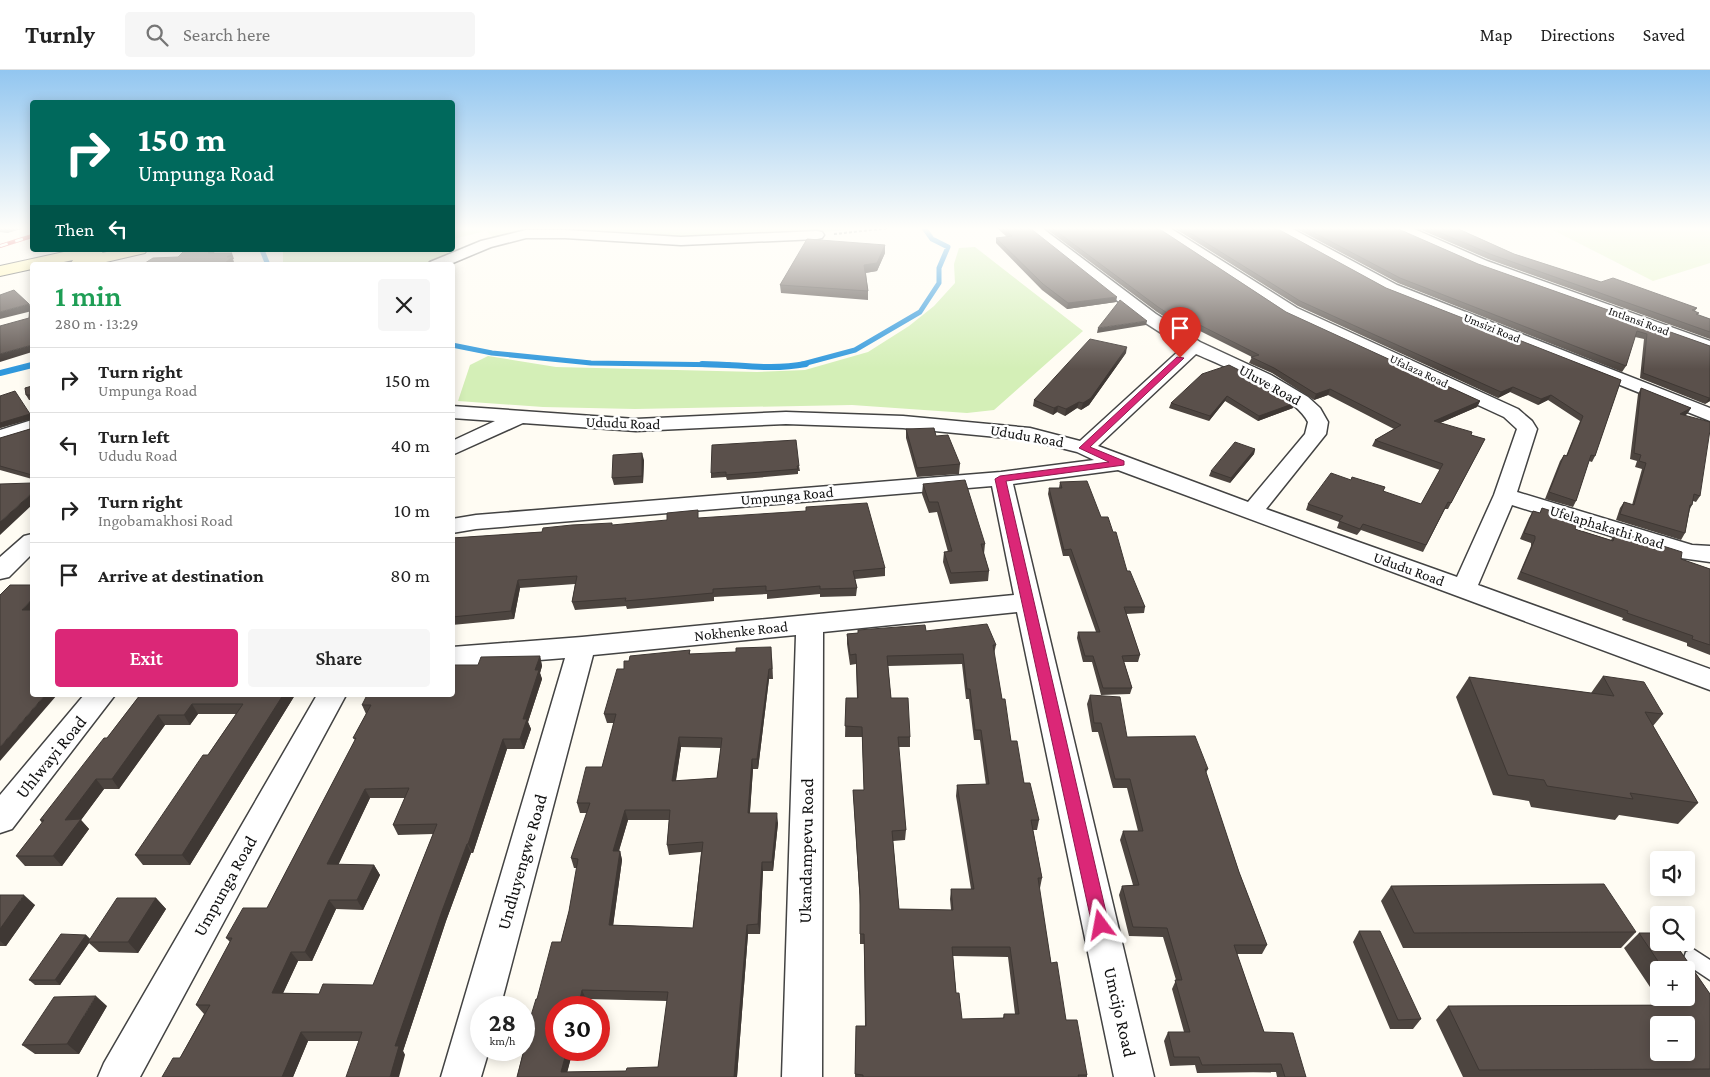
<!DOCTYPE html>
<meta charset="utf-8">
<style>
:root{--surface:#fff;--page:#f6f6f6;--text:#222;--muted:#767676;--line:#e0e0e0;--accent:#db2777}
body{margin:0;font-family:"Crimson Pro",serif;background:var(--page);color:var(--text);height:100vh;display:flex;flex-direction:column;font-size:19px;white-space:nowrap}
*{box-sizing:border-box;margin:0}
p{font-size:16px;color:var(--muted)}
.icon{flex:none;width:28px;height:28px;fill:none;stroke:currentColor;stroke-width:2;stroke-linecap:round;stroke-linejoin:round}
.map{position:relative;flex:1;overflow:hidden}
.side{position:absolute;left:30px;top:192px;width:425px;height:435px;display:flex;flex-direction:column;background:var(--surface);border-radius:5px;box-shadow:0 2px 12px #0003}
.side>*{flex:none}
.hud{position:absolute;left:30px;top:30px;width:425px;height:152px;border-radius:5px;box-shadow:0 2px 12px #0003;background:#00695c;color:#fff;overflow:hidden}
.tools{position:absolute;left:1650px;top:781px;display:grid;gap:10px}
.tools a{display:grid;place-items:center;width:45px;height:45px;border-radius:5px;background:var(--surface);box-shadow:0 2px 12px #0003;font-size:25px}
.speed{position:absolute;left:470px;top:926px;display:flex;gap:10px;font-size:25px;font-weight:700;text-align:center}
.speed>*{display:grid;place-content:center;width:65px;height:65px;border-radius:50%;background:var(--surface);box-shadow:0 2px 12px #0003;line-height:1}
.speed small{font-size:12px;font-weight:400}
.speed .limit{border:8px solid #d22;background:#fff;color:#111}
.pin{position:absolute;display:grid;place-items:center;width:42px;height:42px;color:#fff;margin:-51px -21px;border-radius:50% 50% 50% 0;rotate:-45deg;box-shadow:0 0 5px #0007}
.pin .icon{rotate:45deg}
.me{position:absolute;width:55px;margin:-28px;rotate:347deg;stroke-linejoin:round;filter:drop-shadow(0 0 4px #0008)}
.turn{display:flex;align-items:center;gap:18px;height:105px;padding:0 25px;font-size:22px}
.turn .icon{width:65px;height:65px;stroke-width:2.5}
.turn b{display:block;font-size:35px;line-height:42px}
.then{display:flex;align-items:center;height:48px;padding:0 25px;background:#0003;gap:10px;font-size:19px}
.round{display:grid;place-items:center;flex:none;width:52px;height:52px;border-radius:5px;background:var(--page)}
.headline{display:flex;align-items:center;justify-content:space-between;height:85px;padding:0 25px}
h1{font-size:30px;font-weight:600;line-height:38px;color:#1e9e55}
.cta{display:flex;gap:10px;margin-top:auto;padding:10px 25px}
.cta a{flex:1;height:58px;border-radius:5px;background:var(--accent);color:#fff;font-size:20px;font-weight:600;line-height:58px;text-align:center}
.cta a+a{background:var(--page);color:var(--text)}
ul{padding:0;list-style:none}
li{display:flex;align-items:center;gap:15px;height:65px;padding:0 25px;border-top:1px solid var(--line)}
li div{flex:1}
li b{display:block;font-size:19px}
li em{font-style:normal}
header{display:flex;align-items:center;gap:30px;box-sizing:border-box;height:70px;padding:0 25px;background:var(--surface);border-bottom:1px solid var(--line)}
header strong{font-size:24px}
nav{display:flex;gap:28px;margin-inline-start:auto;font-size:18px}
.search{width:350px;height:45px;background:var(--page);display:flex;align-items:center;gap:12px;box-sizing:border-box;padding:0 18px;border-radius:5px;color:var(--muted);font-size:19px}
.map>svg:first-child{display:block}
.green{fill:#d4efb7}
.pitch{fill:#e6f5ca}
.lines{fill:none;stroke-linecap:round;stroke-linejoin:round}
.stream-far1{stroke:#3098dc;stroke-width:5}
.stream{stroke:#3098dc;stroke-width:6}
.lane-casing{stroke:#434343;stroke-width:3}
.street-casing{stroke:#434343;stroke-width:3}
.secondary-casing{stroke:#323232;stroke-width:2}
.path{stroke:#323232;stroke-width:2;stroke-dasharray:3 2;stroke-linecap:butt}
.lane{fill:#fff;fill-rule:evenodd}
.street{fill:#fff;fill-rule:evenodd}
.secondary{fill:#fff5ae;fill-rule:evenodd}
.rail-casing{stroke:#d01721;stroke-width:4}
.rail{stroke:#fff;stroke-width:2.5;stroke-dasharray:8;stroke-linecap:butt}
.wall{fill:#4d4540;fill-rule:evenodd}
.shaded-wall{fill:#3f3834}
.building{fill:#5a504b;stroke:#3f3834;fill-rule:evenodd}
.route{fill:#db2777;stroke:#8e194d}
.labels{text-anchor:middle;stroke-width:5;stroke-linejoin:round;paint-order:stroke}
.far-street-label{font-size:12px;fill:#101010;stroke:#fff}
.street-label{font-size:15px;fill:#101010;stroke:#fff}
.near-street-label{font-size:18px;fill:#101010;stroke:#fff}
</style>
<header>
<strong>Turnly</strong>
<div class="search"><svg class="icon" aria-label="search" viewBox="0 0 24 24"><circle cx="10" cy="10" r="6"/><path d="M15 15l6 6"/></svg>Search here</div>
<nav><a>Map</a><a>Directions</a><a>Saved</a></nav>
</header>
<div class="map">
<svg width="1710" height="1007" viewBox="0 0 1710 1007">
<rect width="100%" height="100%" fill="#fffcf3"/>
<path class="green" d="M554,158H865L816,163L680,169L546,161Z
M975,177L1083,261L994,340L967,343L852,335L635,339L543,337L458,331L470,295L488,286L556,297L757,302L805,300L868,282L909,256L934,236L955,213L954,194L959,178Z
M467,178L428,195H283V180H424L437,182Z"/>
<path class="pitch" d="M452,158H554L546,161L495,169L486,161L453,169Z
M1549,158H1710V193L1653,211Z"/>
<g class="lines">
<path class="stream-far1" d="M262,180L268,195
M452,275L492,283L591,293L730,295
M799,295L855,280L920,242L939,213V198L948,177L932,169L924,158"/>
<path class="stream" d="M702,294C739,294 768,301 806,294
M0,303L32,295"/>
<g class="lane-casing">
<path id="lane" d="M1693,879L1710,890V910L1686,894L1684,888L1686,882Z"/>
</g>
<g class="street-casing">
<path id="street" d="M1026,158H1042L1156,244L1200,272L1271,305L1308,327L1320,338L1328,352L1326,364L1266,439L1457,507L1494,425L1517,359L1504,347L1285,246L1153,158H1170L1297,238L1518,339L1532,351L1537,359L1517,422L1692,475L1710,476V492L1681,488L1512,435L1478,515L1710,599V620L1118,400L1013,414L1154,1007H1114L1017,542L823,562L822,1007H782L796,565L593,585L500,938H481V980H489L481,1007H441L565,588L452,597V577L582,567L1014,525L992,416L476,459L452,463V449L476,445L1001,402L1094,390L1077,382L1029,370L903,358L786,354L636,361L523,353L452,385V371L495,351L452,348V336L636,349L786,342L903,346L1030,358L1080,371L1183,277L1144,252ZM1196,284C1225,297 1294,324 1308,352L1305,364L1248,432L1098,376Z
M1273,158H1291L1397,215L1710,338V351L1385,221L1275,161Z
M1393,158H1412L1487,191L1710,271V282L1477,197L1395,161Z
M526,160H565L681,167L817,161L822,162L824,165L822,168L817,169L681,175L565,168H526L491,177L448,195H427L430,192L481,171Z
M32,350V363L0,373V360Z
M32,464V484L9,507L0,509V487L24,466Z
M84,625H115L12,759L0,763V725Z
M317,625H346L140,1007H98L104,993Z"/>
</g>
<g class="secondary-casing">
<path id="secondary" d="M73,180H104L102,183L116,180H147L145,183L93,195H72L71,193L73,190L50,195H32V199L0,206V196Z"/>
</g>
<path class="path" d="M834,164L890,158"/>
<use href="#lane" class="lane"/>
<use href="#street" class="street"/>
<use href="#secondary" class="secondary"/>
<g class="rail-casing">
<path id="rail" d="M0,176L32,166"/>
</g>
<use href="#rail" class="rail"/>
</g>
<path class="wall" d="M0,158H24L7,163L0,162Z
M997,158H1030L1116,232L1067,239L1042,220L996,173V168L1007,167Z
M1045,158H1158L1286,242L1480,331L1477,337L1440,353L1471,365L1485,369L1448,439H1445L1423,482L1361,460L1357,465L1337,458L1339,452L1306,440L1308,434L1351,410L1385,417L1383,422L1421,434L1440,400L1372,376L1375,370L1394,359L1328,325L1314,330L1272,303L1249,293L1252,287L1178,250L1171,251L1157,242Z
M1174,158H1276L1386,218L1621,310L1595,386L1592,392L1589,391L1576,431L1573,437L1545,429L1560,391L1564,385L1566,386L1580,351L1548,330L1538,335L1510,322L1498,328L1298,236Z
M1295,158H1396L1478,194L1710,276V331L1705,334L1640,308L1644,269L1635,267L1626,296L1622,302L1398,213Z
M1417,158H1457L1514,184L1601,212L1697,238L1695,241L1698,245L1710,249V269L1488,189Z
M885,175V183L877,201L866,203L868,221V230L781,223L780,215Z
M1126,283L1089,335L1081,340L1077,338L1065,346L1057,342L1053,345L1033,336L1034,330Z
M1229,295L1295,333L1293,338L1258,351L1225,331L1209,351L1169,338L1171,333Z
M32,316V330H29L26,325Z
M1641,318L1691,338L1687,344L1685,345L1700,426L1696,432L1693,431L1692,435L1690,439L1685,463L1681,470L1616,450L1620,438L1624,432L1632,435L1642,399L1635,397L1637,391L1630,389L1638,324Z
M0,326L32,347V409L0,400V368L30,359V349L0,358Z
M906,359L960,394L959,404L917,407L906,368Z
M1255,379L1254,384L1230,413L1209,406L1211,401Z
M644,390L643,413L614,415L612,408Z
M799,396L800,401H798V404L755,408L727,410L726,407L711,408V403Z
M1060,412L1101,447L1145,537L1144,543L1126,544L1140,585L1138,592H1124L1132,618L1130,624L1101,625L1092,592H1083L1077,568L1078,562H1096L1069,486H1063L1048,424L1049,418H1059Z
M923,414L985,474L984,484L989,501L988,511L950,514L943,492L944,482H948L937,442L929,443L922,424Z
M1542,438L1569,453L1575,459L1611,470L1616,461L1681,489L1710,499V585L1687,576V573L1622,550L1623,548L1517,509L1531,476V473L1520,469L1529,448L1533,441L1540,443Z
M699,448L885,498V506L855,509L857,518L856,526L820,527V524L767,529V524L714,527V531L627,539L626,536L575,540L572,532L575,514L520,518L514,549L452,555V468L542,462Z
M858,560L926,561L996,575L994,584L1002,629L1011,671L1024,713L1039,750L1037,760H1033L1042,808L1040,818H1039L1051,893L1066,950L1087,1005V1007H855L856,956H865L864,874H860V835L853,720H864L862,667H845L846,628H857L856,594L850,595L847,574V564L858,563ZM962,594L966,629H969L974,670H980L986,715H957L956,726L971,819H951L950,829L951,840L899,839L893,771L905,770L906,760L898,677H910V667L891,628L888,596ZM953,886L1008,887L1015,944H1004L1003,948L962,949L956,923Z
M690,580V584L772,587L773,609H769L758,699H753L750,743L778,753L773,801H763L760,864H748L737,1007H517L523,982L522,980H524L537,929L561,872L569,841L577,798H574L571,788L587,743H580L577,733L602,697L614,653H607L604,644L624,599ZM681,677L721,678L717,708L676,711ZM628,750H669L667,775L669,785L701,782L693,858L613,855L622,790L620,781H619ZM586,929L667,931L658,997L626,1001L567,1002L573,980H556Z
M540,586L542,596L540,603L542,609L528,652L531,659L524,679H507L473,783H471L446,851L403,981L405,985L359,971H308L293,1007H162L180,988L204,944L196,935L230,872L226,868L267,838L355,670L353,668L366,644L362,635L478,595ZM370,728H405L393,755L398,765L433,764L373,915L319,924L283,923L298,891H312L336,839L363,840L380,805L374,795H338Z
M1603,606L1663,644L1653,656L1698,733L1678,754L1619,745L1615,750L1531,737L1529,731L1493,725L1456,627L1469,607L1591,623Z
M140,625H295L190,795H143L135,785L208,685L236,644H198L190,655H165L119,719H104L81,750L89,759L62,796H25L16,786L42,753L40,750L107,668Z
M1090,625L1127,667L1208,699L1206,703L1239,802L1267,875L1262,884H1237L1264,962L1306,1007H1277L1276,1002L1197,1003L1195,995L1170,996L1164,971L1168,962H1184L1172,919L1176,910L1163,867L1129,866L1119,825L1122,816L1133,815L1120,770L1123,761H1138L1127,718H1113L1098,662H1092L1087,634Z
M1391,816L1636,862L1621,878H1403L1381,831Z
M0,825L35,835L6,876H0Z
M156,828L166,839L138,883L99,882L89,873L60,915H35L29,910L86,865L90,869Z
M1359,861L1421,949L1413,959H1390L1353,872Z
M1639,863H1659V872H1674L1710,924V1007H1463L1436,950L1448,936L1662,935L1624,878ZM1659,900H1686V928H1659ZM1659,955H1686V982H1659Z
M107,936L79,984H35L22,975Z"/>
<path class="shaded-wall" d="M4,158H24L7,163Z
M885,175V183L877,201L864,203V195Z
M211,180H213L215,184L208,183Z
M232,183L234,189H233L234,192L232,195H223L227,187Z
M1117,227L1116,232L1067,239L1068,233Z
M29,234L32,241L0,249V242Z
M1180,245L1178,250L1171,251L1172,246Z
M1147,251L1146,255L1097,263L1098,258Z
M32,275V282L0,292V284Z
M1127,277L1126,283L1089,335L1081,340L1083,333Z
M1513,317L1510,322L1498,328L1501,322Z
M1330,319L1328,325L1314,330L1316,324Z
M1551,325L1548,330L1538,335L1541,329Z
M1227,326L1225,331L1209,351L1210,346Z
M1709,328H1710V331L1705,334Z
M1480,331L1477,337L1431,357L1434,351Z
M1079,332L1077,338L1065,346L1066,339Z
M1295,333L1293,338L1258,351L1259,346Z
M1058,336L1057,342L1053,345L1054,338Z
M1691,338L1687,344L1677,350L1680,344Z
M30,344L32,349L0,358V353Z
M1255,379L1254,384L1230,413L1231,408Z
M642,383L644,390L643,413L642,406Z
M32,423V435L0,465V452Z
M518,510L520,518L514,549L511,541Z
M32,529V542L22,540Z
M540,586L542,596L540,603L542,609L528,652L531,659L524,679L520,669L523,649L535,600Z
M769,599V609L758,699L757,689Z
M45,625H57L0,691V677Z
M283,625H295L190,795L182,785Z
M192,634L198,644L190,655L184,645Z
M158,645L165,655L119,719L112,709Z
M679,667L681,677L674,721L672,711Z
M503,669L507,679L473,783L468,774Z
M752,689L753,699L749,753L748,743Z
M96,709L104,719L81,750L89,759L62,796L53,786L65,750Z
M365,719L370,728L334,804L327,794Z
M625,740L628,750L616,790L613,781Z
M777,743L778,753L773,801L772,792Z
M467,774L471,783L446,851L403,981L405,985L399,1007H390L395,976L442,841Z
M620,781L622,790L612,864L609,855Z
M762,792L763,801L760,864L758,854Z
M374,795L380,805L363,840L357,830Z
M24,825L35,835L6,876L0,871V859Z
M156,828L166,839L138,883L128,872Z
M329,830L336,839L312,891L305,882Z
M747,855L748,864L737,1007H734Z
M86,865L91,870L88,872L89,873L60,915L55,910Z
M291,882L298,891L279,932L272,923Z
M582,920L586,929L584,938H578Z
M96,926L107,936L79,984L67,974Z
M301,962L308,971L293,1007H282Z
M567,980H573L566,1007L561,1002Z"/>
<path class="building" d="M1003,158H1030L1117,227L1068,233L1043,214L996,168L1012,166Z
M1052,158H1158L1286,242L1480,331L1434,351L1472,362L1471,365L1485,369L1451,433L1448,432L1426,475L1363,454L1360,459L1339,451L1343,446L1308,434L1331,403L1351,410L1352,407L1385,417L1383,421L1421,434L1443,394L1375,370L1401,355L1330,319L1316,324L1274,298L1251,287L1259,285L1180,245L1172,246L1158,237Z
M1182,158H1276L1386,218L1621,310L1595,386L1591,385L1576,431L1549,422L1564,385L1567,386L1583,346L1551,325L1541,329L1513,317L1501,322L1300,231Z
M1305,158H1396L1478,194L1710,276V328H1709L1643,303L1647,264L1637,261L1626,296L1400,208Z
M1429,158H1456L1514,184L1601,212L1613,208L1697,238L1692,240L1699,243L1696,244L1710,249V262L1490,184Z
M807,169L885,175L877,193L864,195L868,221L780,215Z
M185,180H211L208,183H232L227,187H232L223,195H142L153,188L178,187Z
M14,220L29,234L0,242V225Z
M1120,230L1147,251L1098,258Z
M30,234L32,237V275L0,284V256L29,248Z
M1090,269L1127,277L1091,328L1083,333L1079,332L1066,339L1058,336L1054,338L1034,330Z
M1229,295L1275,318L1295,333L1259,346L1227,326L1210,346L1171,333L1202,304Z
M32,316V325H26L25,318Z
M1641,318L1691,338L1680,344L1710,352V360L1700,426L1694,424L1692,435H1690L1685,463L1620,444L1624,432L1634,435L1646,393L1639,391L1641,385L1634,383Z
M15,321L32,347V405L0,396V368L30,359V344L0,353V326Z
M934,358L936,366L948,365L960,394L917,398L906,359Z
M796,370L799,396H797L798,399L726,405V402L711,403L712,375Z
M1235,372L1255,379L1231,408L1211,401Z
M642,383V406L612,408L613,385Z
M965,410L985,474H981L989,501L951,503L944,482L952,481L938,432H929L923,414Z
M1087,411L1101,447H1108L1113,462H1116L1127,501H1130L1145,537H1124L1140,585L1122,586L1132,618H1103L1093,586H1085L1078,562H1100L1071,479L1064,480L1049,418H1062L1060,412Z
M32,413V423L0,452V414Z
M867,433L885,498L853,501L857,518L820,519V516L766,521V516L713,519V523L625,531L626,528L572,532L577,506L518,510L511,541L452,547V468L542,462L543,458L572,455L612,453V455L667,450V443L698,440V448L806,441V437Z
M1542,438L1571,447L1569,453L1577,455L1575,459L1613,471L1616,461L1682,482L1681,489L1710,499V575L1692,569L1693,566L1627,543L1628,541L1521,502L1535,469V466L1524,463L1533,441L1540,443Z
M10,515H32V529L22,540H32V625H45L0,677V525Z
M987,554L996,575H993L1002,629H1005L1011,671H1017L1024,713H1030L1039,750H1031L1042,808H1038L1051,893L1057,892L1066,950H1077L1087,1005H1078L1079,1007H863V1005L855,1004L856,956H866L864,864H860V825L853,720H864L862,657L845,656L846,628H858L856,584L850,585L847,564L858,563V560L925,555L926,561ZM963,584L967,619H970L975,660H981L989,714L957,715L974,819H951L953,840L899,839L892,761L906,760L898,667H910L908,628H891L887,586ZM952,877H1010L1019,944H1004V948L962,949L959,923H956Z
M771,577L772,599H769L757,689H752L748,743H777L772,792H762L758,854L747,855L734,1007H517L524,980V969L536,929H537L552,872H561L569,841L578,789L571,788L590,733H577L586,697H602L616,644H604L617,599H624V591H629L630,586L690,580L689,584L736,582V578ZM679,667L722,668L717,708L672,711ZM625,740H670L667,775L703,772L693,858L609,855L620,781H613ZM582,920L668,922L658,997L627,998L626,1001L561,1002L567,980H556V938H578Z
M540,586L535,600H539L523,649H527L520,669H503L468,774H467L442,841L395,976H399L390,1007H346L362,962H301L282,1007H162L173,988H180L210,935H196L232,868H226L243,838H267L356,668H353L371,635H362L367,625H452V595H478L481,587ZM409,718L393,755L437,754L373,915L323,914L319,924L272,923L291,882H305L329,830H357L374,795L327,794L365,719Z
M1603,606L1644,612L1663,644L1645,642L1698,733L1630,723L1633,729L1547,716L1544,710L1508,705L1469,607L1614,626Z
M140,625H283L182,785H135L203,685H208L243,634H192L184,645H158L112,709H96L65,750L81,749L53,786H16L44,750H40L104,668H107Z
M1090,625L1120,627L1127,667L1195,666L1208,699H1205L1239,802L1267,875H1234L1264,962L1293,963L1306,1007H1285L1281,994L1202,995L1199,987H1174L1168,962H1190L1175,910H1182L1167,858L1133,857L1122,816L1139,815L1123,761H1143L1130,709H1115L1101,653H1094Z
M1604,814L1636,862L1414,863L1391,816Z
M0,825H24L0,859Z
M117,828H156L128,872H88Z
M1359,861H1380L1421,949L1398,950Z
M1639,863H1659V872H1674L1710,924V999L1479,1000L1448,936L1688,935L1683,928H1686V900H1664ZM1659,955H1686V982H1659Z
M61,864L86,865L55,910H29Z
M96,926L67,974L22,975L54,927Z"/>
<linearGradient id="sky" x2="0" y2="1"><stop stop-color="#92c6f0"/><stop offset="0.53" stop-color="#fffefa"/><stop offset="1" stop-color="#fffefa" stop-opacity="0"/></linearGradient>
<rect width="1710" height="299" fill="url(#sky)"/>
<path class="route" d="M1177,287L1184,288L1090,377L1124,391V395L1006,411L1109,855L1106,860L1101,863L1095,860L1092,855L995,409L1000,406L1109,392L1079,378Z"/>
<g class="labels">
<g class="far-street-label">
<text transform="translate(1639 251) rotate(20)" y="4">Intlansi Road</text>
<text transform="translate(1492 258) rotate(22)" y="4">Umsizi Road</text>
<text transform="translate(1419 301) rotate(25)" y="4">Ufalaza Road</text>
</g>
<g class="street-label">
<text transform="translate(1270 315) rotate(29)" y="5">Uluve Road</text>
<text transform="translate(623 353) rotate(2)" y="5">Ududu Road</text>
<text transform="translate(1027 366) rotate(10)" y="5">Ududu Road</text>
<text transform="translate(787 426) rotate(-5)" y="5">Umpunga Road</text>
<text transform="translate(1607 457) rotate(17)" y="5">Ufelaphakathi Road</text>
<text transform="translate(1409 499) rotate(20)" y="5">Ududu Road</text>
<text transform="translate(741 561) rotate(-6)" y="5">Nokhenke Road</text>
</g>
<g class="near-street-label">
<text transform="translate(51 687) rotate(-51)" y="6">Uhlwayi Road</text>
<text transform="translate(806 781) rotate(-89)" y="6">Ukandampevu Road</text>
<text transform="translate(522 792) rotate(-74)" y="6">Undluyengwe Road</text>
<text transform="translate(225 816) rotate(-61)" y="6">Umpunga Road</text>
<text transform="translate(1120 942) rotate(77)" y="6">Umcijo Road</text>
</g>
</g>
</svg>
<div class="tools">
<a><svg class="icon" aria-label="sound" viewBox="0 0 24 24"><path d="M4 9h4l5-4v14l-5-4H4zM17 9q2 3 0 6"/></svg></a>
<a><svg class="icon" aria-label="search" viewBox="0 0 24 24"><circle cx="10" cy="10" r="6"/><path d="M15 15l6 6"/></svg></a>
<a>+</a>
<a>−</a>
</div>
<div class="speed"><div>28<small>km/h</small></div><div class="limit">30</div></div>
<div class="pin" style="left:1180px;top:288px;background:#d93025"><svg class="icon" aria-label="arrive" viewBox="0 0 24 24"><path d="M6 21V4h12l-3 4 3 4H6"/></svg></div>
<svg class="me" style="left:1101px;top:855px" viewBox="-20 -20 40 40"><path d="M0-17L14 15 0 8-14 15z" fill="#db2777" stroke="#fff" stroke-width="4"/></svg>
<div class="hud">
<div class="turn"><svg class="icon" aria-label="right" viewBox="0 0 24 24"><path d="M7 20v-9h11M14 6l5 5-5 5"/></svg><div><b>150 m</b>Umpunga Road</div></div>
<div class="then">Then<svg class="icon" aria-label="left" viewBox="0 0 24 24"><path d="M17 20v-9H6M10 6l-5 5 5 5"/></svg></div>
</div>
<section class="side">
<div class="headline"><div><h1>1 min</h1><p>280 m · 13:29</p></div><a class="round"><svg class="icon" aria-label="close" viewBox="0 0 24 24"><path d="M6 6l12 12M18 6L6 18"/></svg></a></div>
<ul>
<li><svg class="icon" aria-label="right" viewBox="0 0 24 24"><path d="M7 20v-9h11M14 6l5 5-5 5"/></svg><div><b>Turn right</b><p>Umpunga Road</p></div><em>150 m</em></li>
<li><svg class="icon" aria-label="left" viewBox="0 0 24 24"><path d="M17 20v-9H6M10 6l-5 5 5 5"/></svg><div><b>Turn left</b><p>Ududu Road</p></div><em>40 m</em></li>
<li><svg class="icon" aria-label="right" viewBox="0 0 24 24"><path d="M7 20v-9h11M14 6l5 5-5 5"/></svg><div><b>Turn right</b><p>Ingobamakhosi Road</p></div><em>10 m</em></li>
<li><svg class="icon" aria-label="arrive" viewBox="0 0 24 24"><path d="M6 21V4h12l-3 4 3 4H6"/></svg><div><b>Arrive at destination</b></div><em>80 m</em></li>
</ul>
<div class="cta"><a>Exit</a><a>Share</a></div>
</section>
</div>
